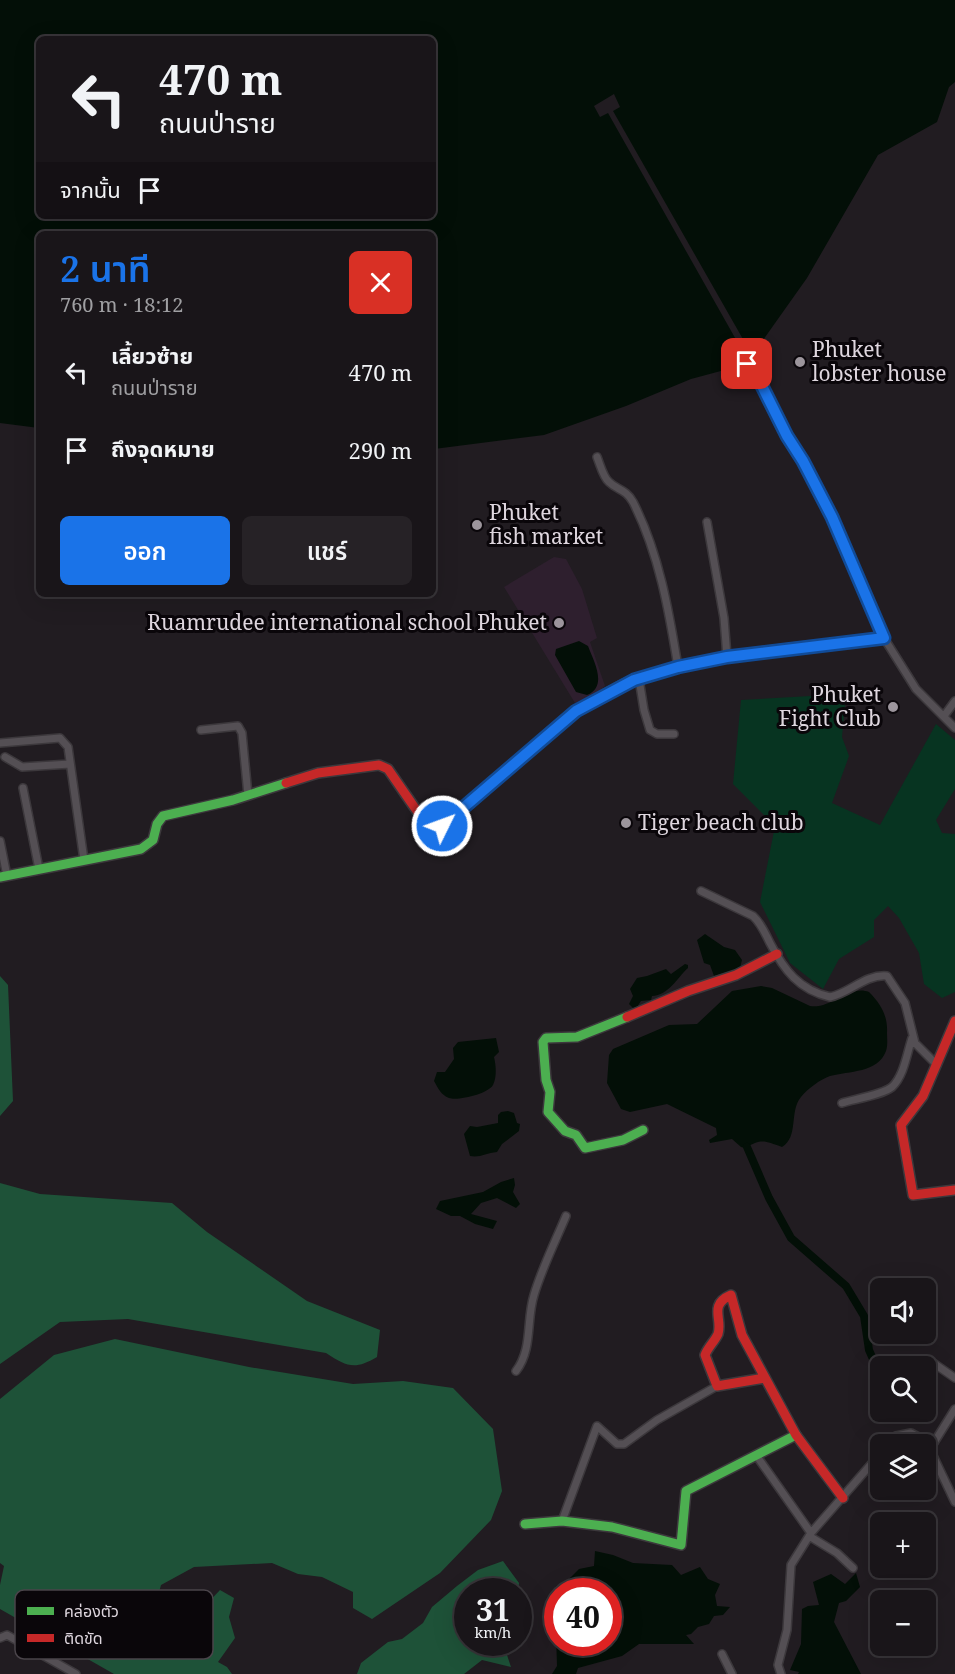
<!DOCTYPE html>
<html lang="th">
<meta charset="utf-8">
<style>
:root{--surface:#191519;--page:#262226;--text:#f1f3f6;--muted:#9f9fa2;--line:#373438;--accent:#1a73e8}
body{margin:0;font-family:"Noto Serif","Noto Sans Thai",serif;background:var(--page);color:var(--text);height:100vh;display:flex;flex-direction:column;font-size:22px;white-space:nowrap}
*{box-sizing:border-box;margin:0}
p{font-size:20px;color:var(--muted)}
.icon{flex:none;width:33px;height:33px;fill:none;stroke:currentColor;stroke-width:2;stroke-linecap:round;stroke-linejoin:round}
.map{position:relative;flex:1;overflow:hidden}
.drawer{position:absolute;left:36px;top:231px;width:400px;height:366px;display:flex;flex-direction:column;background:var(--surface);border-radius:9px;box-shadow:0 6px 24px #0002,0 0 0 2px var(--line)}
.drawer>*{flex:none}
.guide{position:absolute;left:36px;top:36px;width:400px;height:183px;border-radius:9px;box-shadow:0 6px 24px #0002,0 0 0 2px var(--line);background:#191519;color:var(--text);overflow:hidden}
.buttons{position:absolute;left:870px;top:1278px;display:grid;gap:12px}
.buttons a{display:grid;place-items:center;width:66px;height:66px;border-radius:9px;background:var(--surface);box-shadow:0 6px 24px #0002,0 0 0 2px var(--line);font-size:30px}
.speed{position:absolute;left:454px;top:1578px;display:flex;gap:12px;font-size:30px;font-weight:700;text-align:center}
.speed>*{display:grid;place-content:center;width:78px;height:78px;border-radius:50%;background:var(--surface);box-shadow:0 6px 24px #0002,0 0 0 2px var(--line);line-height:1}
.speed small{font-size:15px;font-weight:400}
.speed .limit{border:9px solid #d22;background:#fff;color:#111}
.pin{position:absolute;display:grid;place-items:center;width:51px;height:51px;color:#fff;margin:-26px;border-radius:12px;box-shadow:0 3px 9px #0006}
.me{position:absolute;width:66px;margin:-33px;rotate:48deg;stroke-linejoin:round;filter:drop-shadow(0 0 4px #0008)}
.turn{display:flex;align-items:center;gap:21px;height:126px;padding:0 24px;font-size:27px}
.turn .icon{width:78px;height:78px;stroke-width:2.5}
.turn b{display:block;font-size:42px;line-height:51px}
.then{display:flex;align-items:center;height:57px;padding:0 24px;background:#0003;gap:12px;font-size:22px}
.round{display:grid;place-items:center;flex:none;width:63px;height:63px;border-radius:9px;background:var(--page)}
.overview{display:flex;align-items:center;justify-content:space-between;height:102px;padding:0 24px}
h1{font-size:36px;font-weight:600;line-height:45px;color:var(--accent)}
.button{display:flex;gap:12px;margin-top:auto;padding:12px 24px}
.button a{flex:1;height:69px;border-radius:9px;background:var(--accent);color:#fff;font-size:24px;font-weight:600;line-height:69px;text-align:center}
.button a+a{background:var(--page);color:var(--text)}
ul{padding:0;list-style:none}
li{display:flex;align-items:center;gap:18px;height:78px;padding:0 24px}
li div{flex:1}
li b{display:block;font-size:22px}
li em{font-style:normal}
.map>svg:first-child{display:block}
.built{fill:#2e1f2e}
.green{fill:#073421}
.forest{fill:#1e5238}
.water{fill:#030f07;fill-rule:evenodd}
.pier{fill:#211c21}
.lines{fill:none;stroke-linecap:round;stroke-linejoin:round}
.canal{stroke:#030f07;stroke-width:8}
.street-casing{stroke:#3c383c;stroke-width:10}
.fast-casing{stroke:#3c383c;stroke-width:12}
.jam-casing{stroke:#3c383c;stroke-width:12}
.street{stroke:#544f54;stroke-width:7}
.fast{stroke:#4caf50;stroke-width:9}
.jam{stroke:#c62828;stroke-width:9}
.route-casing{stroke:#114b97;stroke-width:15}
.route{stroke:#1a73e8;stroke-width:10}
.poi-dot{fill:#9c959c;stroke:#0a060a;stroke-width:2}
.labels{text-anchor:middle;stroke-width:6;stroke-linejoin:round;paint-order:stroke}
.poi-label{font-size:21px;fill:#ded6de;stroke:#0a060a;text-anchor:start}
.key{fill:#0a060a;stroke:#4a444a;stroke-width:1.5}
.key-label{font-size:16px;fill:#ded6de}
</style>
<div class="map">
<svg width="955" height="1674" viewBox="0 0 955 1674">
<rect width="100%" height="100%" fill="#211c21"/>
<path class="built" d="M554,557L566,559L582,589L597,638L590,642L605,686L597,693L575,703L504,587Z"/>
<path class="green" d="M846,694L842,737L849,756L832,803L880,825L936,724L955,740V789L936,820L942,833L955,834V992L942,998L924,984L919,953L899,918L888,906L874,920V937L839,959L823,989L790,963L760,902L775,826L733,784L741,700Z"/>
<path class="forest" d="M0,976L8,985L13,1101L0,1116Z
M0,1183L40,1194L172,1203L207,1232L307,1301L380,1330L377,1357C355,1370 347,1367 326,1353L128,1319L60,1322L0,1364Z
M115,1339L249,1367L353,1384L403,1381L453,1388L493,1429L502,1491L491,1520L440,1573L372,1619L353,1608V1592L322,1577L298,1574L272,1563L194,1567L161,1585L154,1611L168,1622L185,1612L202,1609L220,1590L234,1598L229,1617L235,1638L218,1662L227,1667L232,1674H114L0,1609V1585L4,1566L0,1563V1399L54,1355Z
M503,1561L519,1583L518,1591L468,1592V1642L510,1643L507,1655L511,1667L482,1660L464,1674H357L361,1663L388,1642L402,1639L423,1623L432,1607L457,1586L478,1570Z"/>
<path class="water" d="M0,0H955V82L949,87L937,122L878,155L807,278L761,343L732,368L691,379L626,406L544,435L434,449V234H39V428L0,423ZM39,39H434V216H39Z
M579,641L588,646C594,662 608,686 587,695L576,692L555,655L556,649Z
M705,934L724,947L735,950L742,960L740,968L714,976L710,965L704,963L697,940Z
M685,964L688,965V968C676,979 669,995 652,996L651,1000L641,1001L637,1007L633,1008L629,1004L633,996L630,989L637,978L647,976L666,969L671,974Z
M761,986L772,988L810,1006C832,1009 850,984 869,992C881,1004 888,1016 887,1033C887,1038 888,1045 886,1051C878,1073 849,1071 830,1076C821,1079 807,1089 801,1097C789,1111 799,1137 782,1147C765,1141 762,1138 745,1148L741,1147L732,1139L710,1143L709,1140L717,1135L716,1128L667,1104L630,1112L621,1109L607,1083L609,1055L613,1049L669,1025L697,1024L732,991Z
M496,1038L499,1052L494,1057C496,1065 497,1077 493,1085C488,1094 458,1101 449,1098C441,1095 438,1088 434,1081L437,1072H445L454,1059L453,1048L458,1042Z
M508,1111L514,1113L517,1123L520,1124L519,1131L502,1144L497,1152C486,1153 480,1158 470,1156L464,1134L470,1126L477,1127L498,1123V1115L501,1112Z
M514,1178L515,1185L513,1192L520,1204L516,1208L497,1198L481,1203L471,1214L497,1221L493,1229L475,1224L460,1216H451L436,1209L440,1201L483,1192L501,1182Z
M595,1551L613,1555L633,1563L672,1565L681,1575L700,1567L708,1579L720,1584L715,1595L717,1606L730,1607L723,1615L714,1616L709,1624L698,1627L691,1634L686,1635L694,1644H639L622,1656L578,1668L576,1674H552L557,1666L556,1634L547,1608L556,1586L568,1580L579,1569L594,1566ZM558,1592H609V1642H558Z
M856,1573L860,1587L846,1601L839,1603L834,1622L861,1674H798L799,1672L790,1670L801,1644L802,1609L808,1606L819,1605L813,1582L831,1574L845,1584Z"/>
<path class="pier" d="M614,94L620,107L613,111L752,355L747,359L608,113L600,117L594,106Z"/>
<g class="lines">
<path class="canal" d="M747,1147L769,1198L791,1238L846,1286L864,1316L869,1350L880,1375
M898,1412L899,1414"/>
<g class="street-casing">
<path id="street" d="M747,365L754,370L832,517L884,638L916,689L955,728
M597,457C600,464 603,477 609,482C617,490 626,489 633,502C659,553 669,611 678,667
M707,522L724,618L727,657
M639,679L644,710L650,730L657,734H674
M944,716L955,701
M201,730L238,726L242,733L248,795
M0,743L60,738L68,747L84,860
M5,757L22,767L70,764
M23,788L39,869
M0,841L7,876
M701,891L753,916C761,923 765,933 770,943C784,970 799,990 830,997C850,993 865,974 887,976L905,1003L915,1043L937,1065
M842,1103C855,1099 882,1095 892,1087C904,1076 907,1053 912,1038
M929,1360L955,1378
M516,1371C533,1349 526,1320 534,1295C542,1268 555,1242 566,1216
M888,1444L896,1436L911,1433L926,1441L955,1502
M930,1449L955,1409
M756,1455L811,1533
M562,1521L597,1426L617,1444H624L657,1420L717,1386
M809,1536L837,1553L853,1568
M0,1638L7,1635L76,1674
M722,1654L732,1674
M781,1674L778,1665L787,1630L791,1565L811,1533L880,1454"/>
</g>
<g class="fast-casing">
<path id="fast" d="M579,709C598,699 617,686 636,679C715,652 802,648 884,638
M0,877L141,849L153,840L157,824L163,816L233,800L286,783
M627,1017L577,1037L546,1038L543,1042L546,1080L550,1092L548,1112L565,1131L576,1135L585,1148L623,1140L643,1130
M525,1524L562,1521L612,1527L681,1545L686,1491L796,1435"/>
</g>
<g class="jam-casing">
<path id="jam" d="M286,783L318,773L379,765L388,769L426,824L442,826L579,709
M627,1017L688,991L736,975L777,954
M955,1021L923,1096L901,1125L913,1195L955,1190
M765,1378L717,1386L705,1355C708,1347 715,1341 718,1334C723,1319 708,1305 731,1295L742,1335L796,1435L843,1498"/>
</g>
<use href="#street" class="street"/>
<use href="#fast" class="fast"/>
<use href="#jam" class="jam"/>
</g>
<g class="lines">
<g class="route-casing">
<path id="route" d="M442,826L576,711L634,680L678,667L727,657L884,638L832,517L803,461L787,436L754,370L747,364"/>
</g>
<use href="#route" class="route"/>
</g>
<g class="poi-dot">
<circle cx="800" cy="362" r="6"/>
<circle cx="477" cy="525" r="6"/>
<circle cx="559" cy="623" r="6"/>
<circle cx="893" cy="707" r="6"/>
<circle cx="626" cy="823" r="6"/>
</g>
<g class="labels">
<g class="poi-label">
<text x="812" y="357">Phuket<tspan x="812" dy="24">lobster house</tspan></text>
<text x="489" y="520">Phuket<tspan x="489" dy="24">fish market</tspan></text>
<text x="547" y="630" text-anchor="end">Ruamrudee international school Phuket</text>
<text x="881" y="702" text-anchor="end">Phuket<tspan x="881" dy="24">Fight Club</tspan></text>
<text x="638" y="830">Tiger beach club</text>
</g>
</g>
<rect x="15" y="1590" width="198" height="69" rx="9" class="key"/>
<rect x="27" y="1607" width="27" height="8" fill="#4caf50"/>
<rect x="27" y="1634" width="27" height="8" fill="#c62828"/>
<g class="key-label">
<text x="64" y="1617">คล่องตัว</text>
<text x="64" y="1644">ติดขัด</text>
</g>
</svg>
<div class="buttons">
<a><svg class="icon" aria-label="sound" viewBox="0 0 24 24"><path d="M4 9h4l5-4v14l-5-4H4zM17 9q2 3 0 6"/></svg></a>
<a><svg class="icon" aria-label="search" viewBox="0 0 24 24"><circle cx="10" cy="10" r="6"/><path d="M15 15l6 6"/></svg></a>
<a><svg class="icon" aria-label="layers" viewBox="0 0 24 24"><path d="M12 4l9 5-9 5-9-5zM3 14l9 5 9-5"/></svg></a>
<a>+</a>
<a>−</a>
</div>
<div class="speed"><div>31<small>km/h</small></div><div class="limit">40</div></div>
<div class="pin" style="left:747px;top:364px;background:#d93025"><svg class="icon" aria-label="arrive" viewBox="0 0 24 24"><path d="M6 21V4h12l-3 4 3 4H6"/></svg></div>
<svg class="me" style="left:442px;top:826px" viewBox="-20 -20 40 40"><circle r="17" fill="#1a73e8" stroke="#fff" stroke-width="3"/><path d="M0-11L8 9 0 5-8 9z" fill="#fff"/></svg>
<div class="guide">
<div class="turn"><svg class="icon" aria-label="left" viewBox="0 0 24 24"><path d="M17 20v-9H6M10 6l-5 5 5 5"/></svg><div><b>470 m</b>ถนนป่าราย</div></div>
<div class="then">จากนั้น<svg class="icon" aria-label="arrive" viewBox="0 0 24 24"><path d="M6 21V4h12l-3 4 3 4H6"/></svg></div>
</div>
<section class="drawer">
<div class="overview"><div><h1>2 นาที</h1><p>760 m · 18:12</p></div><a class="round" style="background:#d93025;color:#fff"><svg class="icon" aria-label="close" viewBox="0 0 24 24"><path d="M6 6l12 12M18 6L6 18"/></svg></a></div>
<ul>
<li><svg class="icon" aria-label="left" viewBox="0 0 24 24"><path d="M17 20v-9H6M10 6l-5 5 5 5"/></svg><div><b>เลี้ยวซ้าย</b><p>ถนนป่าราย</p></div><em>470 m</em></li>
<li><svg class="icon" aria-label="arrive" viewBox="0 0 24 24"><path d="M6 21V4h12l-3 4 3 4H6"/></svg><div><b>ถึงจุดหมาย</b></div><em>290 m</em></li>
</ul>
<div class="button"><a>ออก</a><a>แชร์</a></div>
</section>
</div>
